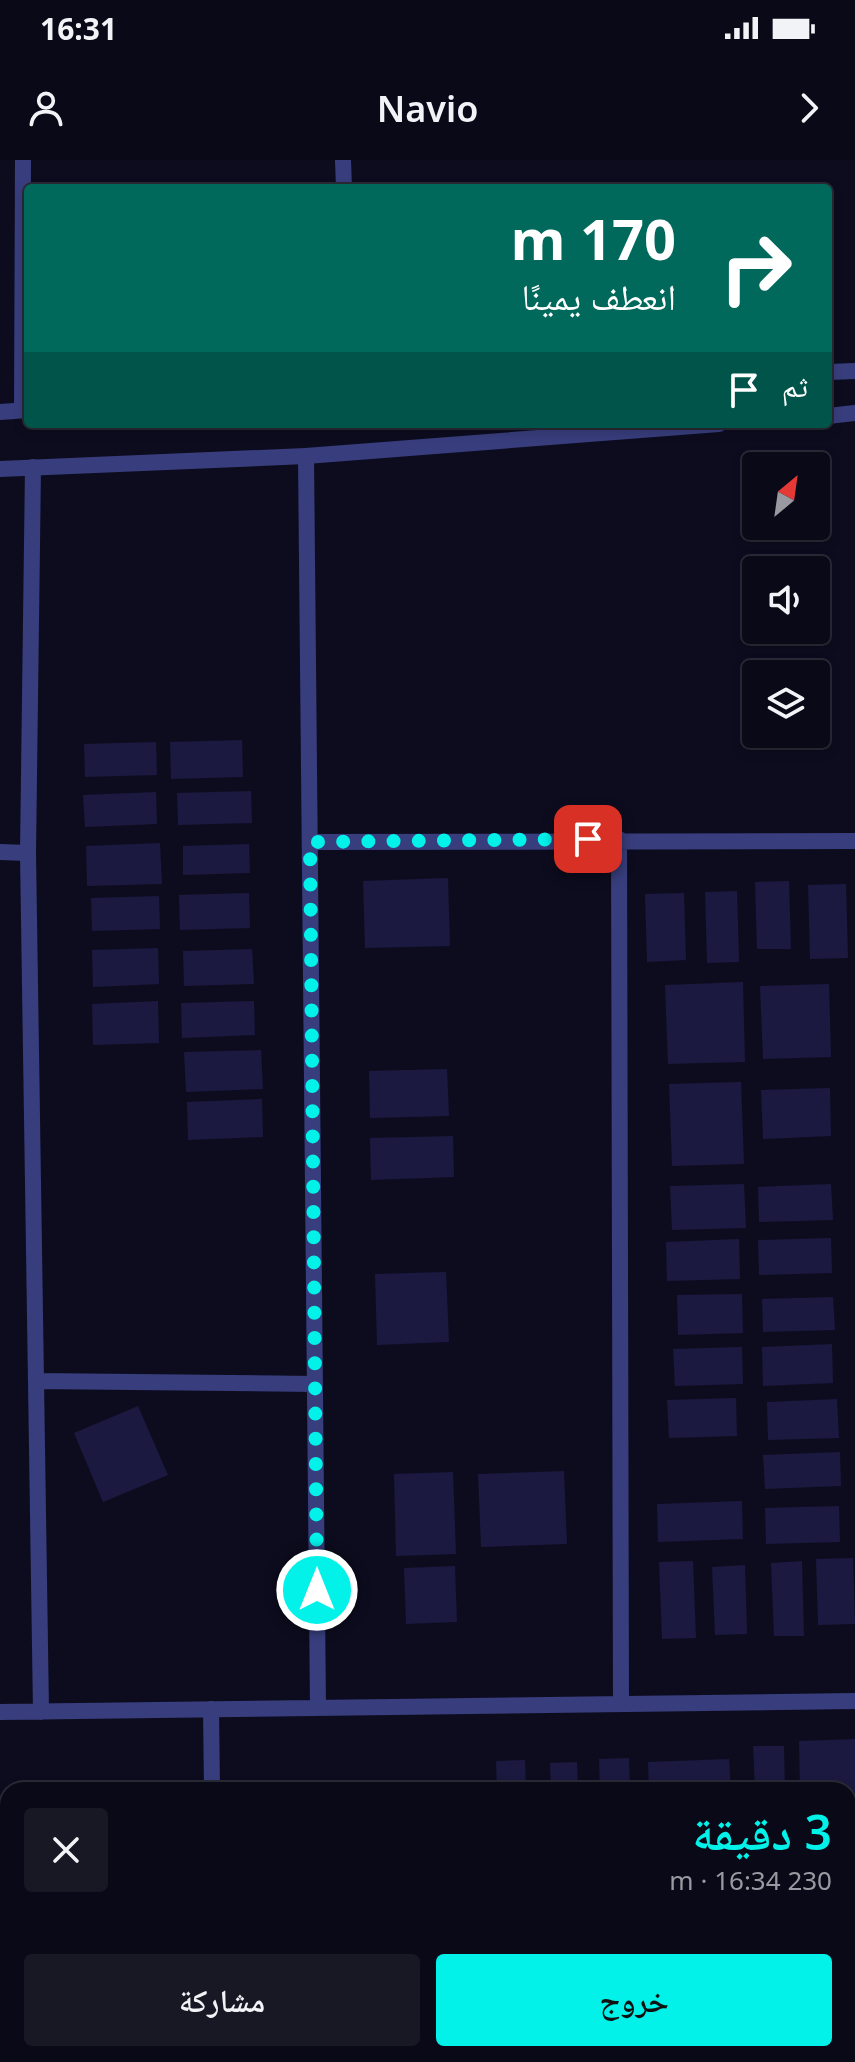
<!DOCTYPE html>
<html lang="ar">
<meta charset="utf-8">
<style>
:root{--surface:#0a0917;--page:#181724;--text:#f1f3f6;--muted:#999aa1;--line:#2a2a36;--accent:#02f2ea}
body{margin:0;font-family:"Noto Sans","Noto Naskh Arabic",sans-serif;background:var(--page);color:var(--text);direction:rtl;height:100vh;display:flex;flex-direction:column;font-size:30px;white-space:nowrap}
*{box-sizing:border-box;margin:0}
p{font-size:26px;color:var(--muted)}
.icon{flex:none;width:44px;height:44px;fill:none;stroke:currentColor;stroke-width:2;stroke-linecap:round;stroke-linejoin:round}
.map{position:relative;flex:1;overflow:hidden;direction:ltr}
.details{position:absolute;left:0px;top:1622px;width:856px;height:280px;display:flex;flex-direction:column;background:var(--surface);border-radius:24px 24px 0 0;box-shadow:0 4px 12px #0003,0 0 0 2px var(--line);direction:rtl}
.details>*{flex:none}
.hud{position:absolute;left:24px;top:24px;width:808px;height:244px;border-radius:8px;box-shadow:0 4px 12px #0003,0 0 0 2px var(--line);direction:rtl;background:#00695c;color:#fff;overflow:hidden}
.needle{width:52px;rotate:29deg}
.buttons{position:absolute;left:742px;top:292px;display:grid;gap:16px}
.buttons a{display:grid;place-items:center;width:88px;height:88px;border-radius:8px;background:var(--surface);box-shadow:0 4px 12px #0003,0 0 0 2px var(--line);font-size:40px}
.pin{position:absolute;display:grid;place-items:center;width:68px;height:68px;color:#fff;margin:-34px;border-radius:16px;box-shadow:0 4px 12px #0006}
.me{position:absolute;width:88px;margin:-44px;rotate:0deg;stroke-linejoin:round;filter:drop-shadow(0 0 6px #0008)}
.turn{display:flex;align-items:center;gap:28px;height:168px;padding:0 24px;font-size:36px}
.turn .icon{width:104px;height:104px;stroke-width:2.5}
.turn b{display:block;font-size:56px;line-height:68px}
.then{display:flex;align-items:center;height:76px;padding:0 24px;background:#0003;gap:16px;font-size:30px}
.round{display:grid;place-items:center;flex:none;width:84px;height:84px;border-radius:8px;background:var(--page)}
.headline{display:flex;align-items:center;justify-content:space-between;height:136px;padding:0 24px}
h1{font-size:48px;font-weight:600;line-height:60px;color:var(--accent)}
.primary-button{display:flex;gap:16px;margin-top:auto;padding:16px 24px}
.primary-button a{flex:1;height:92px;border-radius:8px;background:var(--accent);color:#111;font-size:32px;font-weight:600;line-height:92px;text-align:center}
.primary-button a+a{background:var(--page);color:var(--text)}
.status{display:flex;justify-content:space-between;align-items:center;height:56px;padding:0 40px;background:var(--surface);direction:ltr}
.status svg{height:22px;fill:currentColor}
header{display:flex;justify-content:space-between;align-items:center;height:104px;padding:0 24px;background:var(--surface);font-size:36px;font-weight:600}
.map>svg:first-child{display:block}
.building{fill:#1b193f}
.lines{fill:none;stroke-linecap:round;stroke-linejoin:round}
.minor{stroke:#383e7d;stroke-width:16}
.tertiary{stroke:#383e7d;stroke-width:16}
.route{stroke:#02f2ea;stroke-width:14;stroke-dasharray:0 25.2}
</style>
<div class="status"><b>16:31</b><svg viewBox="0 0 49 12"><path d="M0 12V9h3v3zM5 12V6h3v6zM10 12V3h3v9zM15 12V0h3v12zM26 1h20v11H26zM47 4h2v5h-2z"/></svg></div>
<header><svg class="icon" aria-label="forward" viewBox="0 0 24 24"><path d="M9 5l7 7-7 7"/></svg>Navio<svg class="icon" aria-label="person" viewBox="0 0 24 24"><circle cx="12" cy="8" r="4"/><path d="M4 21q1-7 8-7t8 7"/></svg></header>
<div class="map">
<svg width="855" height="1902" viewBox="0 0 855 1902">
<rect width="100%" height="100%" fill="#0d0c1f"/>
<path class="building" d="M242,580L243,617L171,619L170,582Z
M156,582L157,615L85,617L84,584Z
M251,631L252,663L178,665L177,633Z
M156,632L157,664L85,667L83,635Z
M160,683L162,724L87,726L86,686Z
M249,684L250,713L183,715V686Z
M448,718L450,786L365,788L363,721Z
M789,721L791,789H757L755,722Z
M846,724L848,798L810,799L808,725Z
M737,731L739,802L707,803L705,732Z
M249,733L250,768L180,770L179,735Z
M684,733L686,800L647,802L645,734Z
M159,736L160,769L92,771L91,738Z
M158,788L159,824L93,827L92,790Z
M252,789L254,824L184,826L183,791Z
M743,822L745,902L668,904L665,825Z
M829,824L831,897L763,899L760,826Z
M158,841L159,883L93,885L92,844Z
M254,841L255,875L182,878L181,843Z
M261,890L263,929L186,932L184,892Z
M447,909L449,956L370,958L369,911Z
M741,922L744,1004L672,1006L669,924Z
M830,928L831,976L763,979L761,930Z
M262,939L263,977L188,980L187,942Z
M453,976L454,1017L371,1020L370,978Z
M744,1024L746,1068L672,1070L670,1026Z
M831,1024L833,1060L759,1062L758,1027Z
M831,1078L832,1113L759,1115L758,1080Z
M739,1079L740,1119L667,1121L666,1082Z
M446,1112L449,1182L377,1185L375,1114Z
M742,1134L743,1173L678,1175L677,1135Z
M833,1137L835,1170L763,1172L762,1139Z
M832,1184L833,1223L763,1226L762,1187Z
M742,1187L743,1224L675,1226L673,1189Z
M736,1238L737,1276L669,1278L667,1240Z
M837,1239L839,1278L768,1280L767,1242Z
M138,1246L168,1315L103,1342L74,1273Z
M840,1292L841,1326L765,1329L763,1295Z
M564,1311L567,1384L481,1387L478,1314Z
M453,1312L456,1394L396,1396L394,1314Z
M742,1341L743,1379L658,1382L657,1344Z
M839,1346L840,1382L766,1384L765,1348Z
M853,1398L855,1464L818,1465L816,1399Z
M693,1401L696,1478L662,1479L659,1402Z
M802,1401L804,1476H774L771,1403Z
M745,1405L747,1474L715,1475L712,1407Z
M455,1406L457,1462L406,1464L404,1408Z
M855,1579V1648H848V1630H800L799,1581Z
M753,1586H784L785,1630H755Z
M629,1598L630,1630H600L599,1599Z
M729,1599L731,1630H649L648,1602Z
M525,1600L526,1630H497L496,1601Z
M577,1602L578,1630H551L550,1603Z"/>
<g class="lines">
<path class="minor" d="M343,0L344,28
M22,250L23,0
M306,296L318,1548
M33,307L28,693L41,1552
M619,679L621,1544
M310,682L855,681
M0,692L28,693
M36,1221L315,1224
M211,1549L212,1630
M0,1552L855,1541
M244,1894L253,1902
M526,1902L855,1897"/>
<path class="tertiary" d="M828,212L855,211
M0,252L28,250
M828,256L855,253
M0,309L306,296L719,264"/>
</g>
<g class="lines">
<path class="route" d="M317,1430L310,682L588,679"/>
</g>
</svg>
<div class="buttons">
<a><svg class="needle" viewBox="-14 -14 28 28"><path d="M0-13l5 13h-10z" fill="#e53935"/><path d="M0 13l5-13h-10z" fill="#999aa1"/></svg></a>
<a><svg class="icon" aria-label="sound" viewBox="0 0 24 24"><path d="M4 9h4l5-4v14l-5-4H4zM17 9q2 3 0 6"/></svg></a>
<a><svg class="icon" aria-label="layers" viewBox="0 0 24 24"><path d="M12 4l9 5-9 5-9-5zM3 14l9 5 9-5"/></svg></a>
</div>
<div class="pin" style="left:588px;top:679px;background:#d93025"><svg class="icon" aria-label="arrive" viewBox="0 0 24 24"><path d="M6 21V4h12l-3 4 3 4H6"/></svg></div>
<svg class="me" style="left:317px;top:1430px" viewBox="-20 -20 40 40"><circle r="17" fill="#02f2ea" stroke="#fff" stroke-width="3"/><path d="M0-11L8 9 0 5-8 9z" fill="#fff"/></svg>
<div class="hud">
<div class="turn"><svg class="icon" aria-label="right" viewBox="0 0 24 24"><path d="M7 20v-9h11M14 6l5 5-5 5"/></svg><div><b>170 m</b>انعطف يمينًا</div></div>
<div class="then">ثم<svg class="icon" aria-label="arrive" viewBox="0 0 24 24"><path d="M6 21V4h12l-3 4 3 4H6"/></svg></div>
</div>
<section class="details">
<div class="headline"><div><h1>3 دقيقة</h1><p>230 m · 16:34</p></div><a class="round"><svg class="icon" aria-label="close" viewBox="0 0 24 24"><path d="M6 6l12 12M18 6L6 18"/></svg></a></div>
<div class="primary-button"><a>خروج</a><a>مشاركة</a></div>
</section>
</div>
